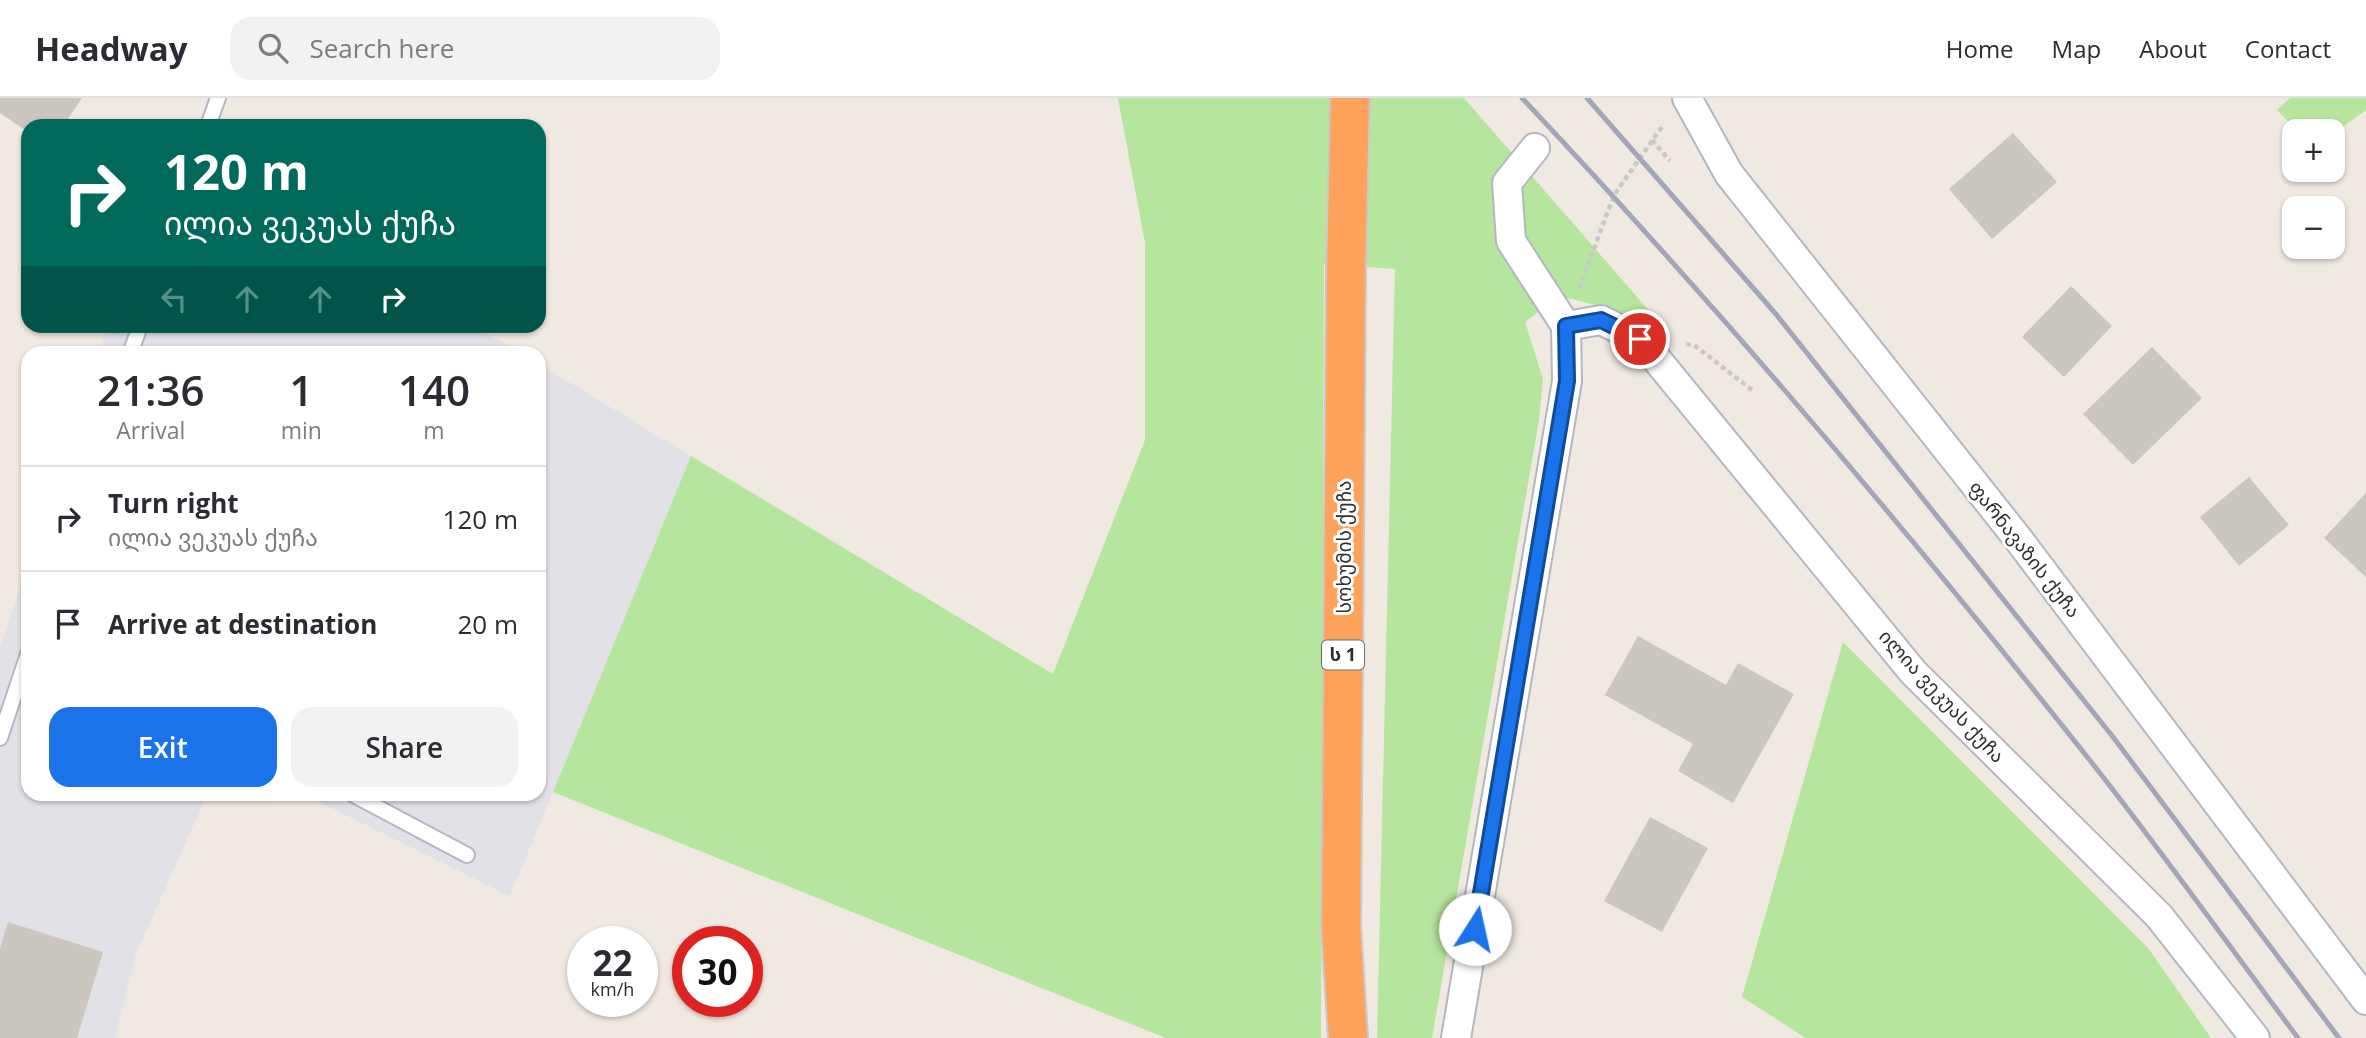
<!DOCTYPE html>
<meta charset="utf-8">
<style>
:root{--surface:#fff;--page:#f2f2f3;--text:#2b2b33;--muted:#7c7c81;--line:#e1e1e2;--accent:#1a73e8}
body{margin:0;font-family:"Open Sans","Noto Sans Georgian",sans-serif;background:var(--page);color:var(--text);height:100vh;display:flex;flex-direction:column;font-size:26px;white-space:nowrap}
*{box-sizing:border-box;margin:0}
p{font-size:23px;color:var(--muted)}
.icon{flex:none;width:38px;height:38px;fill:none;stroke:currentColor;stroke-width:2;stroke-linecap:round;stroke-linejoin:round}
.map{position:relative;flex:1;overflow:hidden}
.side{position:absolute;left:21px;top:248px;width:525px;height:455px;display:flex;flex-direction:column;background:var(--surface);border-radius:21px;box-shadow:0 2px 5px #0004}
.side>*{flex:none}
.hud{position:absolute;left:21px;top:21px;width:525px;height:214px;border-radius:21px;box-shadow:0 2px 5px #0004;background:#00695c;color:#fff;overflow:hidden}
.controls{position:absolute;left:2282px;top:21px;display:grid;gap:14px}
.controls a{display:grid;place-items:center;width:63px;height:63px;border-radius:14px;background:var(--surface);box-shadow:0 2px 5px #0004;font-size:35px}
.speed{position:absolute;left:567px;top:828px;display:flex;gap:14px;font-size:35px;font-weight:700;text-align:center}
.speed>*{display:grid;place-content:center;width:91px;height:91px;border-radius:50%;background:var(--surface);box-shadow:0 2px 5px #0004;line-height:1}
.speed small{font-size:18px;font-weight:400}
.speed .limit{border:10px solid #d22;background:#fff;color:#111}
.pin{position:absolute;display:grid;place-items:center;width:60px;height:60px;color:#fff;margin:-30px;border:4px solid #fff;border-radius:50%;box-shadow:0 2px 7px #0007}
.me{position:absolute;width:77px;margin:-38px;rotate:10deg;stroke-linejoin:round;filter:drop-shadow(0 0 5px #0008)}
.turn{display:flex;align-items:center;gap:24px;height:147px;padding:0 28px;font-size:32px}
.turn .icon{width:91px;height:91px;stroke-width:2.5}
.turn b{display:block;font-size:49px;line-height:60px}
.lanes{display:flex;align-items:center;height:66px;padding:0 28px;background:#0003;justify-content:center;gap:35px;direction:ltr}
.lanes .off{opacity:.35}
.eta{display:flex;justify-content:space-evenly;align-items:center;height:119px;text-align:center}
.eta b{font-size:42px;font-weight:600;line-height:49px}
.cta{display:flex;gap:14px;margin-top:auto;padding:14px 28px}
.cta a{flex:1;height:80px;border-radius:21px;background:var(--accent);color:#fff;font-size:28px;font-weight:600;line-height:80px;text-align:center}
.cta a+a{background:var(--page);color:var(--text)}
ul{padding:0;list-style:none}
li{display:flex;align-items:center;gap:21px;height:105px;padding:0 28px;border-top:2px solid var(--line)}
li div{flex:1}
li b{display:block;font-size:26px}
li em{font-style:normal}
header{display:flex;align-items:center;gap:42px;box-sizing:border-box;height:98px;padding:0 35px;background:var(--surface);border-bottom:2px solid var(--line)}
header strong{font-size:33px}
nav{display:flex;gap:38px;margin-inline-start:auto;font-size:24px}
.search{width:490px;height:63px;background:var(--page);display:flex;align-items:center;gap:18px;box-sizing:border-box;padding:0 24px;border-radius:21px;color:var(--muted);font-size:26px}
.map>svg:first-child{display:block}
.industrial{fill:#e3e1e8}
.green{fill:#b6e59e}
.building{fill:#cbc7bf}
.lines{fill:none;stroke-linecap:round;stroke-linejoin:round}
.lane-casing{stroke:#b4b7c1;stroke-width:18}
.street-casing{stroke:#b4b7c1;stroke-width:32}
.highway-casing{stroke:#c9c9c9;stroke-width:42}
.path{stroke:#c9c9c9;stroke-width:4.5;stroke-dasharray:5 3.5;stroke-linecap:butt}
.lane{stroke:#fff;stroke-width:14}
.street{stroke:#fff;stroke-width:28}
.highway{stroke:#ffa35c;stroke-width:38}
.rail{stroke:#a3a6b8;stroke-width:5}
.route-casing{stroke:#114b97;stroke-width:18}
.route{stroke:#1a73e8;stroke-width:12}
.labels{text-anchor:middle;stroke-width:6;stroke-linejoin:round;paint-order:stroke}
.shield{fill:#fff;stroke:#6d6d6d;stroke-width:2}
.shield-label{font-size:18px;font-weight:bold;fill:#2e2e2e}
.street-label{font-size:19px;fill:#2e2e2e;stroke:#fff}
</style>
<header>
<strong>Headway</strong>
<div class="search"><svg class="icon" aria-label="search" viewBox="0 0 24 24"><circle cx="10" cy="10" r="6"/><path d="M15 15l6 6"/></svg>Search here</div>
<nav><a>Home</a><a>Map</a><a>About</a><a>Contact</a></nav>
</header>
<div class="map">
<svg width="2366" height="940" viewBox="0 0 2366 940">
<rect width="100%" height="100%" fill="#efe9e1"/>
<path class="industrial" d="M108,228H474L521,255L99,256Z
M539,266L691,358L510,798L305,697L539,696Z
M28,466V696L207,697L136,856L115,940H0V550Z"/>
<path class="green" d="M1118,0H1464L1658,223L1560,198L1525,224L1543,281L1539,322L1432,940H1377L1395,171L1324,166L1321,940H1166L553,694L691,358L1053,576L1145,342V145Z
M2290,0H2366V12L2333,36V33H2297L2277,12Z
M1843,544L2148,850L2211,940H1806L1742,899Z"/>
<path class="building" d="M0,0H82L63,28H28V34L0,15Z
M2013,35L2057,84L1992,141L1949,91Z
M2071,188L2112,228L2064,279L2022,239Z
M2152,249L2202,300L2133,367L2083,316Z
M2249,379L2289,427L2239,468L2200,419Z
M2366,395V479L2324,440Z
M1638,538L1726,587L1738,565L1794,596L1733,705L1678,673L1693,646L1605,597Z
M1650,719L1708,750L1662,834L1604,803Z
M8,824L103,854L77,940H0V850Z"/>
<g class="lines">
<g class="lane-casing">
<path id="lane" d="M208,28L218,0
M130,256L140,228
M0,640L28,556
M352,696L467,757"/>
</g>
<g class="street-casing">
<path id="street" d="M1687,0L1729,76L2019,442L2366,902
M1566,228L1601,222L1640,241L1913,574L2159,818L2255,940
M1456,940L1567,283L1566,228L1511,143L1507,85L1535,50"/>
</g>
<g class="highway-casing">
<path id="highway" d="M1348,940L1341,829L1346,173L1350,0"/>
</g>
<path class="path" d="M1652,42L1670,63
M1579,191L1614,97L1664,26
M1686,246L1694,247L1752,292"/>
<use href="#lane" class="lane"/>
<use href="#street" class="street"/>
<use href="#highway" class="highway"/>
<path class="rail" d="M1522,0C1722,213 1911,436 2092,665C2163,755 2229,848 2298,940
M1587,0L1775,215L2113,639L2339,940"/>
</g>
<g class="lines">
<g class="route-casing">
<path id="route" d="M1475,831L1567,283L1566,228L1601,222L1640,241"/>
</g>
<use href="#route" class="route"/>
</g>
<g class="labels">
<rect class="shield" x="1322" y="542.5" width="42" height="29" rx="5"/>
<g class="shield-label">
<text x="1343" y="563">ს 1</text>
</g>
<g class="street-label">
<text transform="translate(1344 449) rotate(-90)" y="7">სოხუმის ქუჩა</text>
<text transform="translate(2025 451) rotate(52)" y="7">ფარნავაზის ქუჩა</text>
<text transform="translate(1942 598) rotate(47)" y="7">ილია ვეკუას ქუჩა</text>
</g>
</g>
</svg>
<div class="controls">
<a>+</a>
<a>−</a>
</div>
<div class="speed"><div>22<small>km/h</small></div><div class="limit">30</div></div>
<div class="pin" style="left:1640px;top:241px;background:#d93025"><svg class="icon" aria-label="arrive" viewBox="0 0 24 24"><path d="M6 21V4h12l-3 4 3 4H6"/></svg></div>
<svg class="me" style="left:1475px;top:831px" viewBox="-20 -20 40 40"><circle r="19" fill="#fff"/><path d="M0-13L10 11 0 6-10 11z" fill="#1a73e8"/></svg>
<div class="hud">
<div class="turn"><svg class="icon" aria-label="right" viewBox="0 0 24 24"><path d="M7 20v-9h11M14 6l5 5-5 5"/></svg><div><b>120 m</b>ილია ვეკუას ქუჩა</div></div>
<div class="lanes"><svg class="icon off" aria-label="left" viewBox="0 0 24 24"><path d="M17 20v-9H6M10 6l-5 5 5 5"/></svg><svg class="icon off" aria-label="ahead" viewBox="0 0 24 24"><path d="M12 20V5M6 11l6-6 6 6"/></svg><svg class="icon off" aria-label="ahead" viewBox="0 0 24 24"><path d="M12 20V5M6 11l6-6 6 6"/></svg><svg class="icon" aria-label="right" viewBox="0 0 24 24"><path d="M7 20v-9h11M14 6l5 5-5 5"/></svg></div>
</div>
<section class="side">
<div class="eta">
<div><b>21:36</b><p>Arrival</p></div>
<div><b>1</b><p>min</p></div>
<div><b>140</b><p>m</p></div>
</div>
<ul>
<li><svg class="icon" aria-label="right" viewBox="0 0 24 24"><path d="M7 20v-9h11M14 6l5 5-5 5"/></svg><div><b>Turn right</b><p>ილია ვეკუას ქუჩა</p></div><em>120 m</em></li>
<li><svg class="icon" aria-label="arrive" viewBox="0 0 24 24"><path d="M6 21V4h12l-3 4 3 4H6"/></svg><div><b>Arrive at destination</b></div><em>20 m</em></li>
</ul>
<div class="cta"><a>Exit</a><a>Share</a></div>
</section>
</div>
